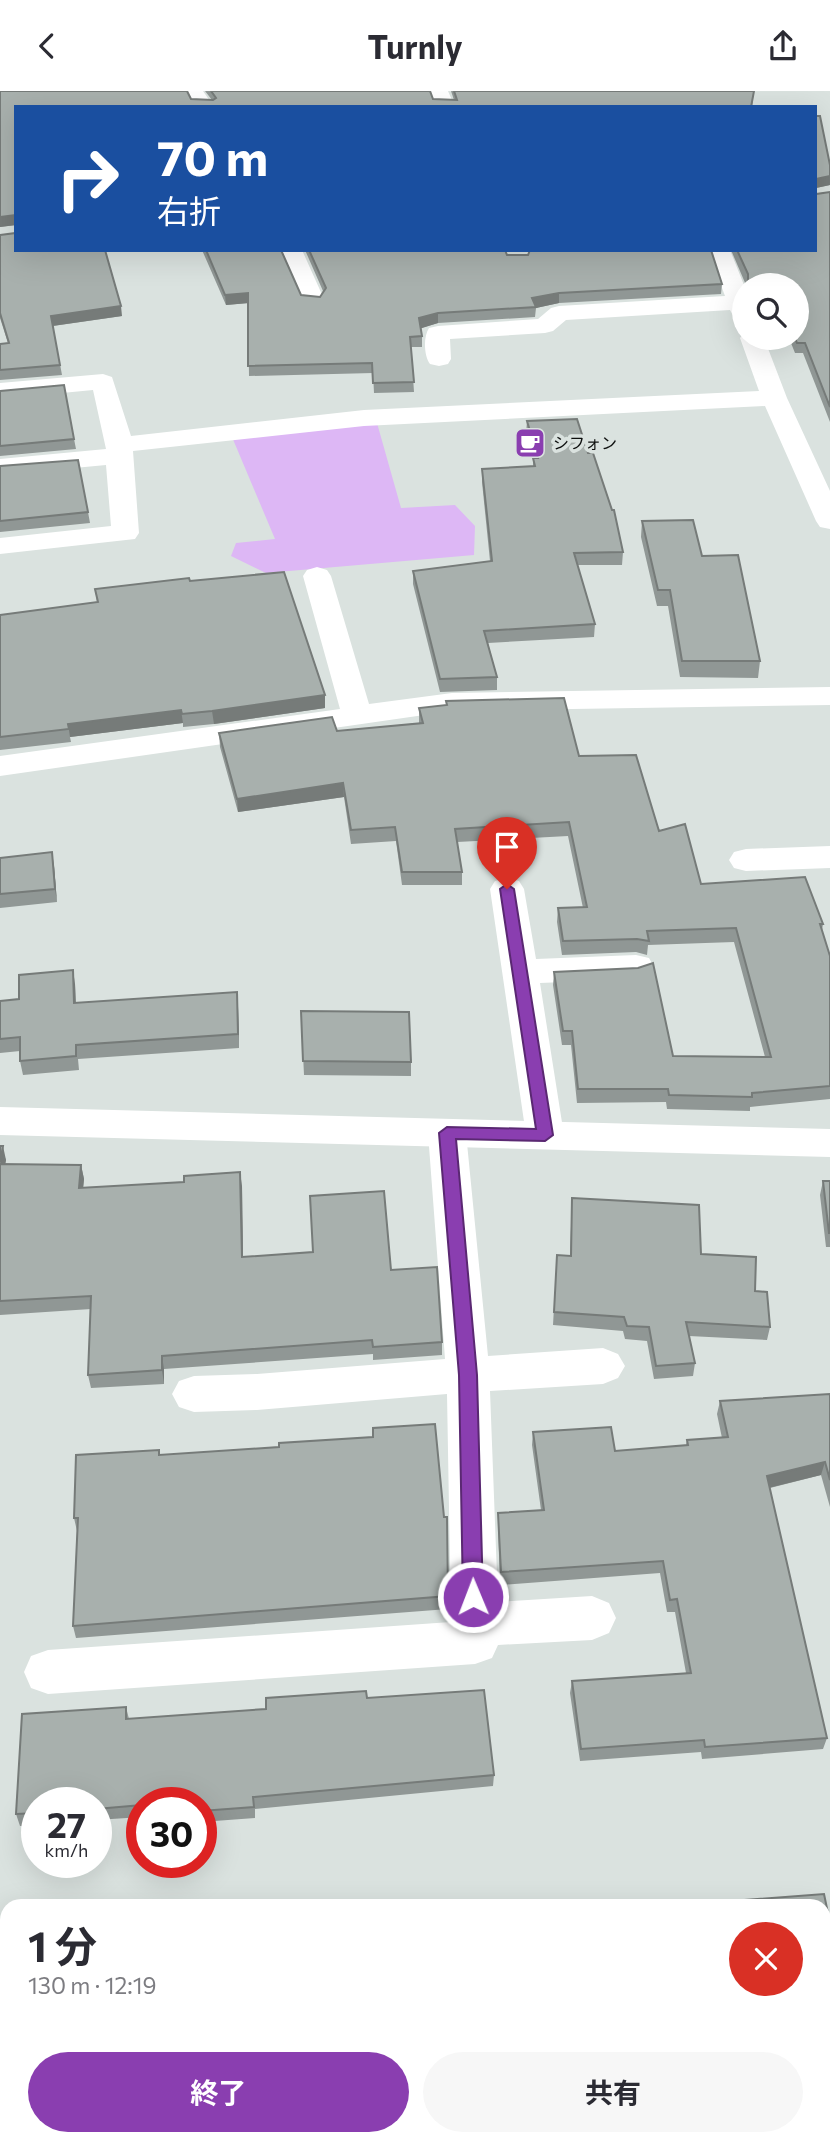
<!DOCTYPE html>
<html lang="ja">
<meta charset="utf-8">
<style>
:root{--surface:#fff;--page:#f7f7f7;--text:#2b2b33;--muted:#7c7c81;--accent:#8a3eb0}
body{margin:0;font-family:Commissioner,"Noto Sans JP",sans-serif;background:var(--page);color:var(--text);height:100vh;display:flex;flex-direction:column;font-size:26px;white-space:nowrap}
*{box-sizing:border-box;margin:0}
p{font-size:23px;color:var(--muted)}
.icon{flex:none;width:38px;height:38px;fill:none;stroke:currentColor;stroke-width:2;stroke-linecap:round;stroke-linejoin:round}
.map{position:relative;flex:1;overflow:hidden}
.sheet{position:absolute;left:0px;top:1808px;width:831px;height:247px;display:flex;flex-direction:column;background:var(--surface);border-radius:21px 21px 0 0;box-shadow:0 7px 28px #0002}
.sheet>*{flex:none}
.guide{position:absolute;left:14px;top:14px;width:803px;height:147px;border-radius:0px;box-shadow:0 7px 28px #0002;background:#1a4fa0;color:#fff;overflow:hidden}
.tools{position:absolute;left:732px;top:182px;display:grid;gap:14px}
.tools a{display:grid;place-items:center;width:77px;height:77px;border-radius:50%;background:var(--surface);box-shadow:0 7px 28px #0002;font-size:35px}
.speed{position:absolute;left:21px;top:1696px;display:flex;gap:14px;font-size:35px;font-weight:700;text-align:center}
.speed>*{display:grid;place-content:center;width:91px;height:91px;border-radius:50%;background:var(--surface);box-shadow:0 7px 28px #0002;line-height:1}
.speed small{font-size:18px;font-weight:400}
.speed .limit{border:10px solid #d22;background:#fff;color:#111}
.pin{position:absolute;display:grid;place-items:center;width:60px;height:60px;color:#fff;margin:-72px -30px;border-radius:50% 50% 50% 0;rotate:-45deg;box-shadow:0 0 7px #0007}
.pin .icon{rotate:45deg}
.me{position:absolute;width:77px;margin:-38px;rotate:359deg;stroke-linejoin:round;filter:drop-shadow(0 0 5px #0008)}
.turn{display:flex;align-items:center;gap:24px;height:147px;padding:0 28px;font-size:32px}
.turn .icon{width:91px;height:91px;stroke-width:2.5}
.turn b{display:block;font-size:49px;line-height:60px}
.round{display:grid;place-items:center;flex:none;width:74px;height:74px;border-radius:37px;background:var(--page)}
.summary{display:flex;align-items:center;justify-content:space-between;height:119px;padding:0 28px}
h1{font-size:42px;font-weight:700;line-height:52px}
.primary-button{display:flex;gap:14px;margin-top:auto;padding:14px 28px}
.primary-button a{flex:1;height:80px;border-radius:42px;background:var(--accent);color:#fff;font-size:28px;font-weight:700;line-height:80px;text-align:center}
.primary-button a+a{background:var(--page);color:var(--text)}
header{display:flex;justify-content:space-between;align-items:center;height:91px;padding:0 28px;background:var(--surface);font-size:32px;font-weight:700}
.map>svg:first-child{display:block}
.green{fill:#ddb7f5}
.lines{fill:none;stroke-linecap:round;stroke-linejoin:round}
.minor{fill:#fff;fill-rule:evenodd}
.tertiary{fill:#fff;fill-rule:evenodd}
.wall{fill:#909795}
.shaded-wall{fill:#767b79}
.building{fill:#a8b0ad;stroke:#767b79;stroke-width:2}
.route{fill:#8a3eb0;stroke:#5a2872;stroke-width:2}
.labels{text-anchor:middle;stroke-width:7;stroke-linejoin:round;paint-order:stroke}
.far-poi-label{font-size:16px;fill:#0c0e0d;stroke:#dae2df;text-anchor:start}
</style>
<header><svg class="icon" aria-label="back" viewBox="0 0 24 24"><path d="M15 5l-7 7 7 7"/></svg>Turnly<svg class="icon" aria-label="share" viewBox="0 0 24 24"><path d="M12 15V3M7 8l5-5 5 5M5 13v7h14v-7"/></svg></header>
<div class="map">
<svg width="830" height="2054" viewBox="0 0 830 2054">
<rect width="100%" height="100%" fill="#dae2df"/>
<path class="green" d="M377,332L401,417L455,414L475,435L474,464L266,482L231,465L236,452L275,448L232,346Z"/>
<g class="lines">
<path class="minor" d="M183,0H203L214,16H194Z
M428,0H448L455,16H435Z
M280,159H302L324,208L320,213H304Z
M708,159H730L744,194V232L736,230L730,219L566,229L553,240L545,242L450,248L451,268L448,273L439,275L430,273C424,265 423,246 429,237L438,235L538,228L551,217L559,215L725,205Z
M744,242V247H764L787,307L830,400V438L820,436L816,430L765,315L364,335L133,360L139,442L135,448L0,463V447L111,435L106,374L0,384V368L106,358L93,299L0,308V292L103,283L112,286L131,345L364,319L759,300L740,247Z
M317,476L327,479L331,485L369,613L452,602L830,596V614L452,620L0,685V665L340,618L303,485L307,479Z
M830,755V777L746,780L734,777L729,769L734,761L746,758Z
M507,787L519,790L524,798L536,868L636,864L649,867L654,876L649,885L636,888L540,892L564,1044L559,1054L545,1058L531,1054L526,1044L490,798L495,790Z
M447,1028L461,1032L466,1042L488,1265L603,1257L618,1263L625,1275L618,1287L603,1293L490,1300L498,1511L592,1505L609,1512L616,1527L609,1542L592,1549L498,1554L492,1567L475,1573L48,1603L31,1597L24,1581L31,1565L48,1559L451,1531L447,1303L257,1319L194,1321L179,1316L172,1303L179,1290L194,1285L257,1283L445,1268L428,1042L433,1032Z"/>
<path class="tertiary" d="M0,1016L830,1038V1066L0,1044Z"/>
</g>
<path class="wall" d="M0,0H187L191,8L212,9L205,0H430L433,8L454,9L451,0H754L752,16H16V134L0,136Z
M816,25L830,74V94L816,97V103L830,101V331L803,262H795L789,247H796V194H746L731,159H816Z
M0,144L122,225L53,235L62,284L0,289V253L8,252L0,227Z
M202,159H281L301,204L320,206L323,200L305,159H505L507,164H528L529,162L527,159H711L722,193L721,203L559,212L536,217L535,226L438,232L421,237L422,245V256H411L414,301L374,302L373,282L249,285L248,212L226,214Z
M0,300L74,348L76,358L0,365Z
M527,330L588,362L623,461L622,474H577L595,533L594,546L488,552L497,586V599L440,601L413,493V480L490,470L482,391V378L533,375V367L526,343Z
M0,375L88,421L90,432L0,441Z
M642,430L702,465L760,570L758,587L680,586L668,515H657L641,446Z
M190,490L325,604V617L214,633L183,636V632L70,646L71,651L0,659V524L97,511L95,498Z
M446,610L579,665L659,740L701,793L823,833L822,839L830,865V1008L750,1016V1020L667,1018L666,1011L577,1012L571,954H562L553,894L554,881L673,965L765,966L734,851L648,854L647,864L636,861L562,864L557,831L558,817H583L568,745L457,751L462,781V794H402L396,750L351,753L344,706L238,721L220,656L219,642L337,640L419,632V617L446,615Z
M0,767L54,775L57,811L0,817Z
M75,893L76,911L238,916L239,957L78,968L79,979L23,984L20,970V960L0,962V910L19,908Z
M301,920L411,971V985L304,984Z
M0,1055L6,1069L5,1073L81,1074L84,1088L83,1096L242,1095L243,1165L391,1179L442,1251V1264L373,1269V1263L164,1278V1293L91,1297L88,1284L91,1218L0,1224Z
M823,1090H830V1156H826L820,1104Z
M572,1107L701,1163L755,1200L770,1236L767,1249L689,1245L695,1272L693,1285L654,1288L647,1250L625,1248L623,1240L553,1234L557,1164L570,1165Z
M830,1303V1416L821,1384L770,1397L827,1647L823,1658L702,1668L701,1661L580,1670L570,1602L572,1590L686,1582L675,1521H667L660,1482L500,1494L498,1435V1422L541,1419L532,1354L533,1341L615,1360L686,1354L687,1349L722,1347L717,1323L720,1310Z
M159,1359L160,1363L448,1505V1518L76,1547L73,1535L77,1440L74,1427Z
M367,1607L494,1684L493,1695L255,1718V1727L201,1731V1712H142V1726L96,1729V1712H37V1734L20,1735L16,1723L126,1616L129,1628L266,1618Z
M824,1815L829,1827H830V1925H824Z"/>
<path class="shaded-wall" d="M830,85V94L816,97V88Z
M16,124V134L0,136V126Z
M248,202L249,212L226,214L225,204Z
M559,202V212L536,217L532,207Z
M121,215L122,225L52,235L51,225Z
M438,222V232L419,238V227Z
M325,604V617L214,633L212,620Z
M181,619L183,632L70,646L68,633Z
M343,692L344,706L238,721L237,708Z
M52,761L54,775L57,811L55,798Z
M73,879L75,893L76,926L74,912Z
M237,901L238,916L239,957L238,943Z
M3,1055L6,1069L3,1086L0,1074Z
M81,1074L84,1088L82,1110L79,1097Z
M240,1081L242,1095L243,1179L242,1166Z
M162,1265L164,1278V1293L162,1279Z
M825,1371L821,1384L764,1398L767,1385Z"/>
<path class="building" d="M0,0H187L191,8L213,9L216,7L211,0H430L433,8L457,9L454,0H754L751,16H16V124L0,126Z
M816,25H820L830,74V85L816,88Z
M816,94V103L830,101V316L805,252H797L795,247H796V194H775L773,191L748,192V183L737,159H816Z
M16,142V159H105L121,215L51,225L60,274L0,279V253L9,252L0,222V144Z
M206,159H281L301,204L320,206L326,197L309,159H505L507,164H528L530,159H711L722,193L559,202L532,207L536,216L438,222L419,227L422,245L410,246L414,291L373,292L372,272L248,275V202L225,204Z
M64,294L74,348L0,355V300Z
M577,328L588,362H593L612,419H614L623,461L574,462L595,533L484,540L497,586L440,588L413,480L492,470L482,378L535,375L533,367H538L527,330Z
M78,369L88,421L0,430V375Z
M693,429L702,465L738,464L760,570H682L670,499H658L642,430Z
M284,481L325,604L212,620L182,623L181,619L68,633L69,638L0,646V524L98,511L95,498L189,487L190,490Z
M564,607L579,665L636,664L659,740L685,733L701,793L805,786L823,833H820L830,865V995L752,1002V1006L669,1004L668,998H578L572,940H563L554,881L638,877L653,872L673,965L771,966L736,837L647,840L649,850L637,848L563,850L558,817L587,816L569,731L455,738L462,781H402L395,736L351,739L343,692L237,708L219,642L332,626L337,640L423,632L419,617L447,614L446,610Z
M52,761L55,798L0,803V767Z
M73,879L74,912L237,901L238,943L76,954V965L20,970V946L0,948V910L19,908V884Z
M301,920L409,921L411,971L303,970Z
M0,1055H3L0,1071Z
M0,1073L81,1074L79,1097L184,1091V1085L240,1081L242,1166L313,1161L310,1105L384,1100L391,1179L437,1176L442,1251L373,1256L372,1249L162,1265V1279L88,1284L91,1205L0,1210Z
M823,1090H830V1142H829Z
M572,1107L699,1114L701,1163L756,1166L755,1200L767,1201L770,1236L686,1231L695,1272L656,1275L649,1236L627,1235L624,1226L554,1221L557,1164L571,1165Z
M830,1303V1389L825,1371L767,1385L827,1647L705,1656L704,1649L581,1658L572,1590L691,1582L677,1508L670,1509L663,1470L501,1481L498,1422L544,1419L533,1341L611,1336L615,1360L688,1354L687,1349L728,1346L720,1310Z
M435,1333L444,1426H447L448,1505L73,1535L78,1427H74L76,1364L159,1359V1364L279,1356V1352L373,1346V1337Z
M484,1599L494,1684L253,1706L254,1716L201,1720V1712H142V1714L96,1718V1712H37V1722L16,1723L22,1623L126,1616V1628L266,1618V1607L366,1600L367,1607Z
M824,1803L829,1827H830V1913H824V1815H665Z"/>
<path class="route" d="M507,793L514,798L553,1044L545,1050L456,1048L477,1284L483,1506L480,1512L473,1515L466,1512L463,1506L459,1284L439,1042L447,1036L536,1038L500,798Z"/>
<defs>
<g id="cafe-square" transform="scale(1.575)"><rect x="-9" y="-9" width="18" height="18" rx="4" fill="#8a3eb0" stroke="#dae2df"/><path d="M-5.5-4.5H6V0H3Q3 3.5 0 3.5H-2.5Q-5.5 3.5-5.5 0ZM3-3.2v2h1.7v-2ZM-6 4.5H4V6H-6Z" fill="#fff"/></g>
</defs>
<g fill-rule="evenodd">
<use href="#cafe-square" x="530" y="352"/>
</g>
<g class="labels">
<g class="far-poi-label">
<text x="553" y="358">シフォン</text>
</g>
</g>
</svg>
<div class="tools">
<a><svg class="icon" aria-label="search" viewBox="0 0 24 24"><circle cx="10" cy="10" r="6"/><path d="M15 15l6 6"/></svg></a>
</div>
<div class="speed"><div>27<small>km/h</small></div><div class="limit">30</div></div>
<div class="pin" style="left:507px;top:798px;background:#d93025"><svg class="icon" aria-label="arrive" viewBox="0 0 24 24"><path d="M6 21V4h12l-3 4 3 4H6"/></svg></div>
<svg class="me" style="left:473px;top:1506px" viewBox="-20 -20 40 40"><circle r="17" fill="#8a3eb0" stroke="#fff" stroke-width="3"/><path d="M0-11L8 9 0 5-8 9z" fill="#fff"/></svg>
<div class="guide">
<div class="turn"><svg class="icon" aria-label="right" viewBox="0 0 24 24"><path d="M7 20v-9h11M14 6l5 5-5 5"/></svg><div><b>70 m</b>右折</div></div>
</div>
<section class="sheet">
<div class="summary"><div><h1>1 分</h1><p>130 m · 12:19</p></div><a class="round" style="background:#d93025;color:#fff"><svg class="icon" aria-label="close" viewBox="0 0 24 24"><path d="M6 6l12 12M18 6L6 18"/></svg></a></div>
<div class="primary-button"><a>終了</a><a>共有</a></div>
</section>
</div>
